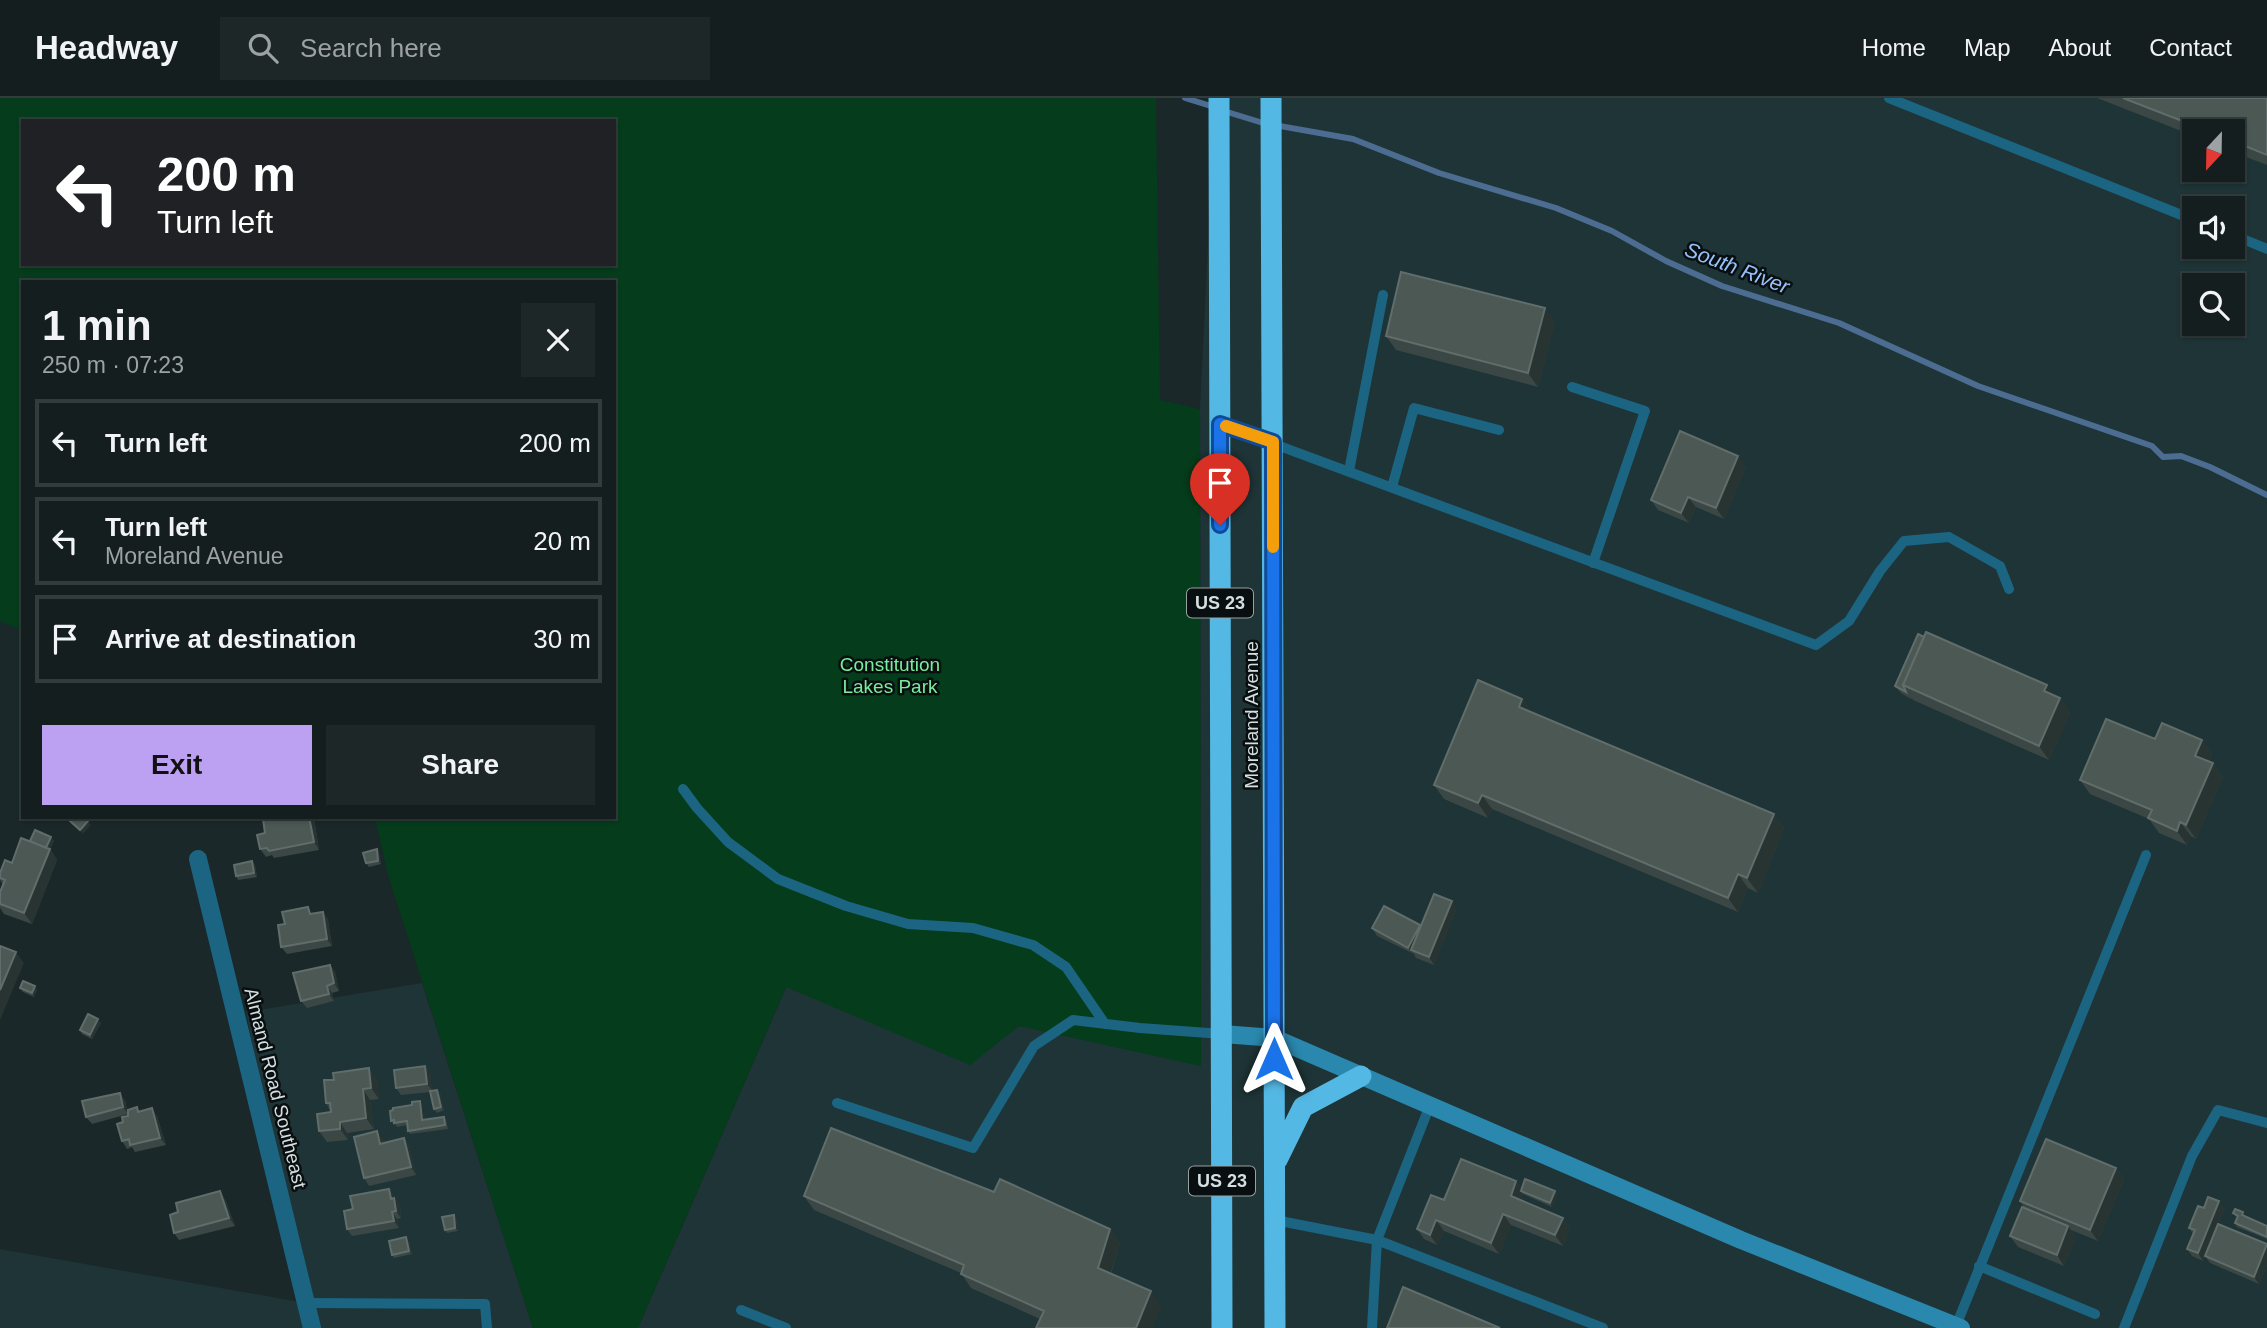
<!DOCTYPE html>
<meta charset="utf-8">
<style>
:root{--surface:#141e1f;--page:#1d2728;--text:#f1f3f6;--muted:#9da2a4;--line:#333c3d;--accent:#bca0f2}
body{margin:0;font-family:Helvetica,sans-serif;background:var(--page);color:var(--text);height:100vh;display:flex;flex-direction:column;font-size:26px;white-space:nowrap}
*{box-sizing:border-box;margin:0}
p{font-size:23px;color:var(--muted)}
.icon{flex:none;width:38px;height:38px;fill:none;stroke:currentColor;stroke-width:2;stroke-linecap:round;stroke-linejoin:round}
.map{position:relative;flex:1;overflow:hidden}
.details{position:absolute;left:21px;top:182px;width:595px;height:539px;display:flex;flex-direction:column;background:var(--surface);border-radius:0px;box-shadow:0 2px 5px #0004,0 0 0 2px var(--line)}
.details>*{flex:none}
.top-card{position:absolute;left:21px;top:21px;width:595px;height:147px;border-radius:0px;box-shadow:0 2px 5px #0004,0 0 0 2px var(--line);background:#202124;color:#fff;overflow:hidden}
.needle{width:46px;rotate:202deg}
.buttons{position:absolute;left:2182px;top:21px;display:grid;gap:14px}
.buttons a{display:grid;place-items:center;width:63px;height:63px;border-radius:0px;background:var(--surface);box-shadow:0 2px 5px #0004,0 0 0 2px var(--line);font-size:35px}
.pin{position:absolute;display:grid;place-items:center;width:60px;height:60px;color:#fff;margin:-72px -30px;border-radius:50% 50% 50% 0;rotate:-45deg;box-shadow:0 0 7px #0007}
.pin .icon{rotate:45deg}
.me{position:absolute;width:77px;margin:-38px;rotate:0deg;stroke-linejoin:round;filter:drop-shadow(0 0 5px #0008)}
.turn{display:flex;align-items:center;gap:24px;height:147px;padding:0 21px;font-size:32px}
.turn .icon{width:91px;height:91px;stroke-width:2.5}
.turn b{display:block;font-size:49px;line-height:60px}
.round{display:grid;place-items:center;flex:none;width:74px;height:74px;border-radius:0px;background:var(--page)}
.summary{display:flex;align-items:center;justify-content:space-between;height:119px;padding:0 21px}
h1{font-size:42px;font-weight:700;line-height:52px}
.action{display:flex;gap:14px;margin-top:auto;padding:14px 21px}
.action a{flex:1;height:80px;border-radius:0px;background:var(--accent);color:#111;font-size:28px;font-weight:700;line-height:80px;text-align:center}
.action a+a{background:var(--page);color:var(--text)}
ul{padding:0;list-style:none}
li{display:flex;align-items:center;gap:21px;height:88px;margin:0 14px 10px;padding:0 7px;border:4px solid var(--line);border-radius:0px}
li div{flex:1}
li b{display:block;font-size:26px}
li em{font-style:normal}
header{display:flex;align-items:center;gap:42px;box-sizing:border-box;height:98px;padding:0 35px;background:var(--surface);border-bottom:2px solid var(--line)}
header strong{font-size:33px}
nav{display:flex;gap:38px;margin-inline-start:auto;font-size:24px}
.search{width:490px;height:63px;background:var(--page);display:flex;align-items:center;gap:18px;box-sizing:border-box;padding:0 24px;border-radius:0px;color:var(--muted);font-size:26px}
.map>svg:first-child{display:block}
.built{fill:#1e3436;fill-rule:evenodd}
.green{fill:#053c1b;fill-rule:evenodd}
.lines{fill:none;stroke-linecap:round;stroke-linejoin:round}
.stream{stroke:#4c6d91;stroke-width:6}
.lane{stroke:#1b6583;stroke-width:10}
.street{stroke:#1b6583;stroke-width:18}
.secondary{stroke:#2a87ad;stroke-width:18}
.highway{stroke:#54b8e4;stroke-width:21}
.wall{fill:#3b4744}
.shaded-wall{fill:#273432}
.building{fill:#4b5854;stroke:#616d6a;stroke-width:2}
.route-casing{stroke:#114b97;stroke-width:18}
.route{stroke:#1a73e8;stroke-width:12}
.slow{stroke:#f59e0b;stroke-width:12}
.labels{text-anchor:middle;stroke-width:5;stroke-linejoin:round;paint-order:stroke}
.shield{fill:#090f10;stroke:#98a1a1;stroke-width:2}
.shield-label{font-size:18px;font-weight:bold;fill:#d6dfdf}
.park-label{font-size:19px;fill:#78ed9b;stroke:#090f10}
.street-label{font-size:19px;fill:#d6dfdf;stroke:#090f10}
.water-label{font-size:21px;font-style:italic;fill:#97c1fb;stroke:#090f10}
</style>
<header>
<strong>Headway</strong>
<div class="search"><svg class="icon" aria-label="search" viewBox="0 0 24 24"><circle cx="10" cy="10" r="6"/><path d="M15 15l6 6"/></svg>Search here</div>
<nav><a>Home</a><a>Map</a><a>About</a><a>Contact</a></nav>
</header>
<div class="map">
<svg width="2267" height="1230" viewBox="0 0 2267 1230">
<rect width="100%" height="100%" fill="#1a2829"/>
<path class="built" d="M1215,0H2267V1230H638L791,878L1201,967L1200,311ZM2194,33H2233V72H2194ZM2194,110H2233V149H2194ZM2194,187H2233V226H2194Z
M422,885L533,1230H0V1151L300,1204L246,914Z"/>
<path class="green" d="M0,0H1156L1160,302L1200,311L1201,968L1019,928L970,967L786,889L638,1230H533L388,777L375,719H614V184H23V533L0,523ZM23,23H614V166H23Z"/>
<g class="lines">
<path class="stream" d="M1185,0L1214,9
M1224,13L1263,25L1353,41L1439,75L1556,110L1612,133L1666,163L1722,188L1839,225L1978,288L2152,348L2163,359L2181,358L2210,369L2267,397"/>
<path class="lane" d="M1889,0L2194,122
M2233,137L2267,151
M1572,289L1645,313L1593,465
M1220,326L1816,547L1849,523L1880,473L1904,443L1949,439L2000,468L2009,491
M1349,373L1383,197
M1392,389L1414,310L1499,332
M683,691L697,710L728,744L778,781L846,808L908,826L973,830L1033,847L1066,869L1105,926
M837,1005L973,1050L1034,948L1073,922L1140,930L1222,936
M1275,1122L1377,1142L1430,1007
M1979,1168L2095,1216
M306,1205L485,1206L487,1230
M741,1212L786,1230
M1956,1228L2146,757
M1372,1230L1377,1142L1603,1230
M2124,1230L2192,1058L2218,1012L2267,1025"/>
<path class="street" d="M198,761L312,1230"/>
<path class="secondary" d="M1222,936L1274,940L1741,1142L1961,1230"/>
<path class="highway" d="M1219,0L1222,1230
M1271,0L1275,1230
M1277,1062L1303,1009L1361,978"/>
</g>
<path class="wall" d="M2097,0H2267V67L2233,54V33H2194V38Z
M1545,210L1555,224L1538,289L1396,252L1386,238Z
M1746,369L1724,421L1696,409L1689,425L1658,412L1651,402Z
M1895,588L2054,598L2060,600L2070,615L2049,662L1913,602L1912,600L1911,601L1901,595Z
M1522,601L1532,615L1774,716L1784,730L1758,795L1748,790L1738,814L1492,711L1488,720L1444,701L1434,687Z
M2155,641L2202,642L2212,656L2209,663L2213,665L2223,679L2196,741L2191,738L2187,747L2159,735L2149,721L2090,696L2080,682Z
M314,720L319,752L274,760L272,757L266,759L260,751Z
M30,743H54L50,751L57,762L32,826L4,816L0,810V794L3,787L0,782V775L12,765Z
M379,755L381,766L369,769L366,765Z
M252,763L255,767L257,779L238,782L236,778Z
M1457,810L1434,867L1416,860L1414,856L1377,838L1372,830L1421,828Z
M323,814L328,822L332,848L287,856L281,849L285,826L313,816Z
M330,867L335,874L339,893L332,895L334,903L307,910L301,903Z
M20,890L37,892L34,899L23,894Z
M101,925L92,941L82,936L80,932Z
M425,968L430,976L432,993L440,995L444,1012L437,1015L434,1011L430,994L401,997L396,990Z
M377,981L379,1001L370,1002L374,1031L347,1035L348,1042L327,1044L319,1033L331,1014L326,1005Z
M125,1002L128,1016L92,1026L86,1019Z
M412,1007H422L424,1022L444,1019L446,1022L448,1031L410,1036L408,1033L407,1027L397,1029L395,1026L394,1027L391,1023Z
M137,1009L140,1014L157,1018L166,1047L135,1054L132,1049L127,1051L122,1043L123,1024Z
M377,1033L382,1040L384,1045L404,1040L409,1047L416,1077L369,1088L364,1080Z
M2116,1070L2124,1081L2098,1143L2071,1132L2076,1139L2064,1168L2018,1149L2010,1138L2025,1111L2020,1103Z
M1516,1083L1522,1091L1555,1093L1557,1097L1552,1109L1523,1096L1521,1102L1563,1120L1570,1130L1563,1148L1511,1127L1499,1156L1444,1133L1437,1147L1424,1141L1417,1131L1444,1102Z
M389,1091L400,1108L401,1120L397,1121L399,1130L352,1138L347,1131L353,1111Z
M994,1094L1110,1131L1120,1145L1111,1176L1161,1207L1152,1230H1036L1040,1221L971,1190L961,1175L814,1112L804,1098Z
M225,1101L235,1128L179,1142L174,1135Z
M2225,1110L2203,1163L2192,1158L2187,1151L2193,1136L2189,1130Z
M2233,1115L2246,1118L2267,1128V1141L2237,1129L2235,1125L2237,1120Z
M456,1121L458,1133L447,1135L445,1132Z
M409,1143L412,1156L394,1160L392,1157Z
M2267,1146V1167L2259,1186L2210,1165L2205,1158Z"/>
<path class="shaded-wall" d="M1545,210L1555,224L1538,289L1528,275Z
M1738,358L1746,369L1724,421L1716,410Z
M1688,399L1696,409L1689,425L1681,415Z
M2047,587L2057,602L2044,593Z
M2060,600L2070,615L2049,662L2039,648Z
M1522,601L1532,615L1519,609Z
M2202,642L2212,656L2205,672L2195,658Z
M2213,665L2223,679L2196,741L2186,727Z
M1482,697L1492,711L1488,720L1478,705Z
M1774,716L1784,730L1758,795L1747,780Z
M309,719L314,720L319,752L314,744Z
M88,723L91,727L83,736L80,732Z
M2180,724L2191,738L2187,747L2177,733Z
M51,739L54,743L49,754L46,750Z
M50,751L57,762L32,826L24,815Z
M377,751L379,755L381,766L378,763Z
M252,763L255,767L257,779L254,775Z
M1738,776L1748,790L1738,814L1728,800Z
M1452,803L1457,810L1434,867L1429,859Z
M323,814L328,822L332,848L327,841Z
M1420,827L1425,834L1411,852L1414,857L1408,850Z
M16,854L24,865L0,922V892Z
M330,867L335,874L339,893L334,885Z
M35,888L37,892L34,899L32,895Z
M327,888L332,895L334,903L329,896Z
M98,921L101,925L92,941L90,937Z
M425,968L430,976L433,993L427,986Z
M369,970L377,981L379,1001L371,990Z
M363,991L370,1002L374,1031L366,1020Z
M437,992L440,995L444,1012L441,1009Z
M120,995L125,1002L128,1016L123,1009Z
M420,1003L422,1007L425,1026L422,1022Z
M152,1010L157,1018L166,1047L160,1040Z
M340,1024L347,1035L348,1042L340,1031Z
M377,1033L382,1040L386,1053L380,1046Z
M404,1040L409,1047L416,1077L411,1069Z
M2116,1070L2124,1081L2098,1143L2090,1132Z
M1516,1083L1524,1094L1521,1093L1523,1096L1519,1108L1511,1098Z
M389,1091L400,1108L401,1120L396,1113L391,1101Z
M220,1093L225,1101L235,1128L229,1120Z
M1555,1093L1557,1097L1552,1109L1550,1105Z
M2219,1103L2225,1110L2203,1163L2198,1155Z
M392,1114L397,1121L399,1130L394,1123Z
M1503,1116L1511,1127L1499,1156L1491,1145Z
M454,1117L456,1121L458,1133L455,1130Z
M1563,1120L1570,1130L1563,1148L1555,1137Z
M1436,1122L1444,1133L1437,1147L1430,1137Z
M2068,1128L2076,1139L2064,1168L2057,1157Z
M1110,1131L1120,1145L1108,1184L1098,1170Z
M406,1139L409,1143L412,1156L409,1153Z
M2267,1147V1167L2259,1186L2254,1179Z
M1151,1193L1161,1207L1152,1230H1136Z"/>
<path class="building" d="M2123,0H2267V57L2233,43V33H2208Z
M1401,174L1545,210L1528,275L1386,238Z
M1680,333L1738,358L1716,410L1688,399L1681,415L1651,402Z
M1926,534L2047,587L2044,593L2060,600L2039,648L1903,587Z
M1918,536L1924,539L1903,587L1906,594L1895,588Z
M1478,582L1522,601L1519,609L1774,716L1747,780L1738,776L1728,800L1482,697L1478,705L1434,687Z
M2106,621L2155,641L2162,625L2202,642L2195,658L2213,665L2186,727L2180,724L2177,733L2148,720L2152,712L2080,682Z
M72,719H84L88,723L80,732L70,723Z
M273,719H309L314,744L269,753L267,750L260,751L257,737L265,735L263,721Z
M35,732L51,739L46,750L30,743Z
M21,740L50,751L24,815L0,806V794L5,782L0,780V775L5,762L12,765Z
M377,751L378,763L366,765L363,755Z
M252,763L254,775L236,778L234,767Z
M1434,796L1452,803L1429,859L1411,852Z
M1384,808L1420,827L1408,850L1372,830Z
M308,809L310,816L323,814L327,841L281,849L278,827L285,826L282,814Z
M0,848L16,854L0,892Z
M330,867L334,885L327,888L329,896L301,903L293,875Z
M23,883L35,888L32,895L20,890Z
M88,916L98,921L90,937L80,932Z
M425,968L427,986L396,990L394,972Z
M369,970L371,990L363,991L366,1020L340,1024V1031L319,1033L317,1016L331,1014L330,1005H326L324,982H334L333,975Z
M437,992L441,1009L434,1011L430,993Z
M120,995L123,1009L86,1019L82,1003Z
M420,1003L422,1022L444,1019L445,1027L408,1033L407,1023L394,1025V1022L391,1023L390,1013L393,1012V1010L412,1007V1004Z
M137,1009L138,1014L152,1010L160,1040L130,1047L129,1041L122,1043L117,1026L123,1024L122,1019L128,1018V1012Z
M831,1030L994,1094L1000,1081L1110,1131L1098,1170L1151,1193L1136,1230H1036L1044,1213L961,1176L964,1167L804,1098Z
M377,1033L380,1046L404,1040L411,1069L364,1080L354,1039Z
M2046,1041L2116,1070L2090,1132L2020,1103Z
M1461,1061L1516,1083L1511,1098L1563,1120L1555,1137L1503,1116L1491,1145L1436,1122L1430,1137L1417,1131L1431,1097L1444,1102Z
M1525,1081L1555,1093L1550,1105L1521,1093Z
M389,1091L391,1101L394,1100L396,1113L392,1114L394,1123L347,1131L344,1113L353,1111L350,1098Z
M220,1093L229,1120L174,1135L170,1117L178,1114L176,1105Z
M2208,1099L2219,1103L2198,1155L2187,1151L2195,1132L2189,1130L2198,1108L2204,1110Z
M2022,1109L2068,1128L2057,1157L2010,1138Z
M2235,1111L2243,1114L2242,1117L2267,1128V1139L2235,1125L2238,1118L2233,1115Z
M454,1117L455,1130L445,1132L442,1119Z
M2218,1126L2267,1146L2254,1179L2205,1158Z
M406,1139L409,1153L392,1157L389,1143Z
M1403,1189L1500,1230H1387Z"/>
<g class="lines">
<g class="route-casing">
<path id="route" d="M1220,427V326L1273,344L1274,961"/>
</g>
<use href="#route" class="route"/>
<path class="slow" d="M1226,328L1273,344V449"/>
</g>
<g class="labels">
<g class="shield">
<rect x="1187" y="490.5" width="66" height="29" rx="5"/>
<rect x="1189" y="1068.5" width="66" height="29" rx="5"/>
</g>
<g class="shield-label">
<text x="1220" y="511">US 23</text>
<text x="1222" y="1089">US 23</text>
</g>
<g class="park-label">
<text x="890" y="573">Constitution<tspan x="890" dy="22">Lakes Park</tspan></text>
</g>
<g class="street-label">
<text transform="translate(1251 617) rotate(-90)" y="7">Moreland Avenue</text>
<text transform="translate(276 990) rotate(76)" y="7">Almand Road Southeast</text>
</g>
<g class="water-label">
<text transform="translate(1737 170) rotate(21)" y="7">South River</text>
</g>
</g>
</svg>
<div class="buttons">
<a><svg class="needle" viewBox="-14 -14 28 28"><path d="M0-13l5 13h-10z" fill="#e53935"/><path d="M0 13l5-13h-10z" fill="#9da2a4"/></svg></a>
<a><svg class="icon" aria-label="sound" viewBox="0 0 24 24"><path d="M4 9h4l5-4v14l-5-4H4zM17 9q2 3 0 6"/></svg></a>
<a><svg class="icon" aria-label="search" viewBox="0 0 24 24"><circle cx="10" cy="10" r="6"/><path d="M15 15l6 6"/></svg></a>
</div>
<div class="pin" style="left:1220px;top:427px;background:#d93025"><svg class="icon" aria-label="arrive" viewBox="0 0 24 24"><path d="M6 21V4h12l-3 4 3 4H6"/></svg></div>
<svg class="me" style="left:1274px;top:961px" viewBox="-20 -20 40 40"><path d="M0-17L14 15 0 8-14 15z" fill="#1a73e8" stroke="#fff" stroke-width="4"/></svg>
<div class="top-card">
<div class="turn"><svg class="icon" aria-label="left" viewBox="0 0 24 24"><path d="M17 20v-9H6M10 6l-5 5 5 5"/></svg><div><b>200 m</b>Turn left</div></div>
</div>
<section class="details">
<div class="summary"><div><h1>1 min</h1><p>250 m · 07:23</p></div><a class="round"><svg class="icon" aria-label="close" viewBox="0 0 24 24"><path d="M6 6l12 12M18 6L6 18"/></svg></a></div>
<ul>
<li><svg class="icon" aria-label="left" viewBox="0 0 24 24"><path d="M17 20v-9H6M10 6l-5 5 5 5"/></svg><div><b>Turn left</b></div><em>200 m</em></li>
<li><svg class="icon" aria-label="left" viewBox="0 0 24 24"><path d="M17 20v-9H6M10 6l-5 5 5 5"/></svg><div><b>Turn left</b><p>Moreland Avenue</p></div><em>20 m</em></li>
<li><svg class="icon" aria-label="arrive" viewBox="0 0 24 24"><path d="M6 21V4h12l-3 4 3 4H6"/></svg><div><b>Arrive at destination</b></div><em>30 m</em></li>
</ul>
<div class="action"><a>Exit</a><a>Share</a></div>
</section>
</div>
